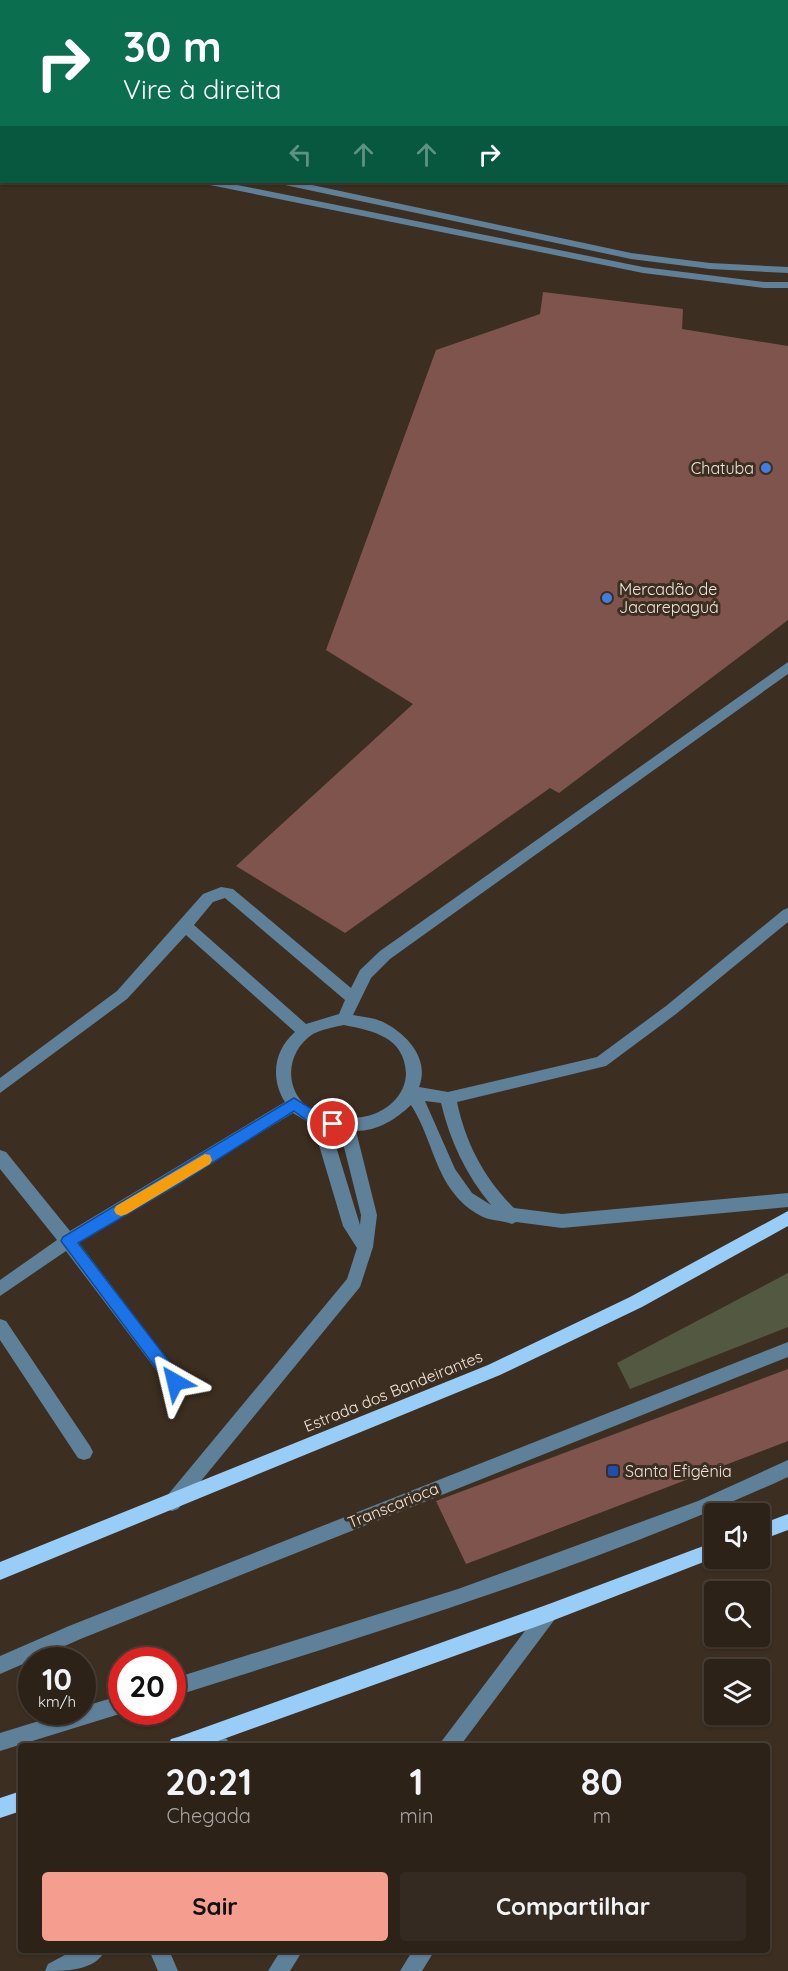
<!DOCTYPE html>
<html lang="pt">
<meta charset="utf-8">
<style>
:root{--surface:#2d2218;--page:#352a21;--text:#f1f3f6;--muted:#a7a4a2;--line:#483f37;--accent:#f59d8e}
body{margin:0;font-family:Quicksand,sans-serif;background:var(--page);color:var(--text);height:100vh;display:flex;flex-direction:column;font-size:22px;white-space:nowrap}
*{box-sizing:border-box;margin:0}
p{font-size:20px;color:var(--muted)}
.icon{flex:none;width:33px;height:33px;fill:none;stroke:currentColor;stroke-width:2;stroke-linecap:round;stroke-linejoin:round}
.map{position:relative;flex:1;overflow:hidden}
.panel{position:absolute;left:18px;top:1743px;width:752px;height:210px;display:flex;flex-direction:column;background:var(--surface);border-radius:6px;box-shadow:0 2px 4px #0004,0 0 0 2px var(--line)}
.panel>*{flex:none}
.guide{position:absolute;left:0px;top:0px;width:789px;height:183px;box-shadow:0 2px 4px #0004,0 0 0 2px var(--line);background:#0b6e4f;color:#fff;overflow:hidden}
.controls{position:absolute;left:704px;top:1503px;display:grid;gap:12px}
.controls a{display:grid;place-items:center;width:66px;height:66px;border-radius:6px;background:var(--surface);box-shadow:0 2px 4px #0004,0 0 0 2px var(--line);font-size:30px}
.speed{position:absolute;left:18px;top:1647px;display:flex;gap:12px;font-size:30px;font-weight:700;text-align:center}
.speed>*{display:grid;place-content:center;width:78px;height:78px;border-radius:50%;background:var(--surface);box-shadow:0 2px 4px #0004,0 0 0 2px var(--line);line-height:1}
.speed small{font-size:15px;font-weight:400}
.speed .limit{border:9px solid #d22;background:#fff;color:#111}
.pin{position:absolute;display:grid;place-items:center;width:51px;height:51px;color:#fff;margin:-26px;border:3px solid #fff;border-radius:50%;box-shadow:0 2px 6px #0007}
.me{position:absolute;width:66px;margin:-33px;rotate:323deg;stroke-linejoin:round;filter:drop-shadow(0 0 4px #0008)}
.turn{display:flex;align-items:center;gap:21px;height:126px;padding:0 24px;font-size:27px}
.turn .icon{width:78px;height:78px;stroke-width:2.5}
.turn b{display:block;font-size:42px;line-height:51px}
.lanes{display:flex;align-items:center;height:57px;padding:0 24px;background:#0003;justify-content:center;gap:30px;direction:ltr}
.lanes .off{opacity:.35}
.eta{display:flex;justify-content:space-evenly;align-items:center;height:102px;text-align:center}
.eta b{font-size:36px;font-weight:700;line-height:42px}
.primary-button{display:flex;gap:12px;margin-top:auto;padding:12px 24px}
.primary-button a{flex:1;height:69px;border-radius:6px;background:var(--accent);color:#111;font-size:24px;font-weight:700;line-height:69px;text-align:center}
.primary-button a+a{background:var(--page);color:var(--text)}
.map>svg:first-child{display:block}
.green{fill:#535941}
.building{fill:#7f544d}
.lines{fill:none;stroke-linecap:round;stroke-linejoin:round}
.minor{fill:#5f8099;fill-rule:evenodd}
.major{fill:#97cdf6;fill-rule:evenodd}
.route{fill:#1a73e8;stroke:#114b97;stroke-width:1.5}
.slow{fill:#f59e0b}
.shop-dot{fill:#3f7fe0;stroke:#3c2e20;stroke-width:2}
.transit-dot{fill:#1a4fb4;stroke:#3c2e20;stroke-width:2}
.labels{text-anchor:middle;stroke-width:6;stroke-linejoin:round;paint-order:stroke}
.poi-label{font-size:16px;fill:#efe5dc;stroke:#3c2e20;text-anchor:start}
.street-label{font-size:16px;fill:#efe5dc;stroke:#3c2e20}
</style>
<div class="map">
<svg width="788" height="1971" viewBox="0 0 788 1971">
<rect width="100%" height="100%" fill="#3c2e20"/>
<path class="green" d="M788,1273V1327L630,1389L617,1363Z"/>
<path class="building" d="M543,292L683,309L682,329L788,346V620L559,793L550,788L345,933L236,866L413,704L326,650L436,350L540,314Z
M788,1369V1441L466,1564L436,1501Z"/>
<g class="lines">
<path class="minor" d="M209,0H219V2H209Z
M321,0H331L320,2Z
M0,104H2V110H0Z
M0,118H2V124H0Z
M0,133H2V140H0Z
M205,182H223L643,267L764,282H788V288H764L643,273L210,185Z
M280,182H298L631,253L710,263L788,267V273L710,269L631,259L285,185Z
M788,662V674L390,959L371,978L353,1015C364,1017 376,1018 385,1023C408,1035 430,1060 419,1087L448,1092L597,1057L666,1006L783,910L788,908V922L676,1014L606,1066L457,1102C466,1144 484,1178 514,1208L562,1214L788,1193V1207L562,1228L516,1222L512,1224C502,1220 490,1221 481,1216C435,1191 436,1144 411,1105C396,1119 378,1131 356,1131L377,1215L373,1247L360,1287L178,1509L172,1511L166,1509L163,1503L166,1497L347,1279L357,1248L343,1226L313,1125L293,1113L79,1243L181,1377L184,1382L181,1387L175,1390L169,1387L66,1251L0,1296V1280L57,1240L0,1169V1150L6,1152L70,1231L285,1102C270,1078 274,1050 295,1032L186,935L127,999L0,1093V1078L117,991L203,894L221,887L233,889L351,988L360,970L380,951ZM225,898L345,1000L339,1014L306,1024L194,925L213,902ZM344,1025C374,1031 404,1037 406,1073C406,1084 401,1094 393,1102C380,1114 367,1118 348,1118C335,1118 323,1117 312,1110C283,1092 285,1052 313,1034C323,1029 334,1027 344,1025ZM425,1101L441,1103C450,1141 466,1175 491,1205L472,1193L455,1169ZM331,1130L340,1131L361,1215L360,1225Z
M0,1319L6,1321L90,1446L93,1452L90,1458L84,1460L78,1458L0,1340Z
M788,1342V1357L83,1638L0,1674V1656L69,1626Z
M788,1460V1477C590,1568 380,1631 172,1697V1679L458,1589L698,1501Z
M549,1604L555,1607L558,1613L555,1619L460,1746H438L543,1607Z
M122,1695V1712H126L0,1751V1733L68,1712H82V1707Z
M199,1730L227,1739L230,1746H192L189,1739L192,1732Z
M74,1950H105C96,1971 65,1971 45,1971L48,1964Z
M149,1950H169L178,1971H158Z
M281,1950H303L290,1971H268Z
M413,1950H435L422,1971H400Z"/>
<path class="major" d="M788,1211V1226L642,1307L500,1375L0,1580V1562L488,1365L630,1297Z
M788,1514V1530L759,1541V1525Z
M714,1542V1558L549,1622L204,1746H168L171,1739L178,1737L549,1604Z
M21,1791V1811L0,1818V1798Z"/>
</g>
<path class="route" d="M294,1098L323,1116L339,1120L341,1124L339,1128C322,1134 306,1120 294,1111L179,1184L78,1243L181,1377L183,1382L181,1387L175,1389L170,1387L61,1241L63,1237Z"/>
<path class="slow" d="M205,1154L210,1155L212,1160L210,1164L127,1214L121,1216L116,1214L114,1210L116,1206Z"/>
<g class="shop-dot">
<circle cx="766" cy="468" r="6"/>
<circle cx="607" cy="598" r="6"/>
</g>
<rect class="transit-dot" x="607" y="1465" width="12" height="12" rx="3"/>
<g class="labels">
<g class="poi-label">
<text x="754" y="474" text-anchor="end">Chatuba</text>
<text x="619" y="595">Mercadão de<tspan x="619" dy="18">Jacarepaguá</tspan></text>
<text x="625" y="1477">Santa Efigênia</text>
</g>
<g class="street-label">
<text transform="translate(393 1391) rotate(-22)" y="6">Estrada dos Bandeirantes</text>
<text transform="translate(393 1505) rotate(-22)" y="6">Transcarioca</text>
</g>
</g>
</svg>
<div class="controls">
<a><svg class="icon" aria-label="sound" viewBox="0 0 24 24"><path d="M4 9h4l5-4v14l-5-4H4zM17 9q2 3 0 6"/></svg></a>
<a><svg class="icon" aria-label="search" viewBox="0 0 24 24"><circle cx="10" cy="10" r="6"/><path d="M15 15l6 6"/></svg></a>
<a><svg class="icon" aria-label="layers" viewBox="0 0 24 24"><path d="M12 4l9 5-9 5-9-5zM3 14l9 5 9-5"/></svg></a>
</div>
<div class="speed"><div>10<small>km/h</small></div><div class="limit">20</div></div>
<div class="pin" style="left:333px;top:1124px;background:#d93025"><svg class="icon" aria-label="arrive" viewBox="0 0 24 24"><path d="M6 21V4h12l-3 4 3 4H6"/></svg></div>
<svg class="me" style="left:175px;top:1382px" viewBox="-20 -20 40 40"><path d="M0-17L14 15 0 8-14 15z" fill="#1a73e8" stroke="#fff" stroke-width="4"/></svg>
<div class="guide">
<div class="turn"><svg class="icon" aria-label="right" viewBox="0 0 24 24"><path d="M7 20v-9h11M14 6l5 5-5 5"/></svg><div><b>30 m</b>Vire à direita</div></div>
<div class="lanes"><svg class="icon off" aria-label="left" viewBox="0 0 24 24"><path d="M17 20v-9H6M10 6l-5 5 5 5"/></svg><svg class="icon off" aria-label="ahead" viewBox="0 0 24 24"><path d="M12 20V5M6 11l6-6 6 6"/></svg><svg class="icon off" aria-label="ahead" viewBox="0 0 24 24"><path d="M12 20V5M6 11l6-6 6 6"/></svg><svg class="icon" aria-label="right" viewBox="0 0 24 24"><path d="M7 20v-9h11M14 6l5 5-5 5"/></svg></div>
</div>
<section class="panel">
<div class="eta">
<div><b>20:21</b><p>Chegada</p></div>
<div><b>1</b><p>min</p></div>
<div><b>80</b><p>m</p></div>
</div>
<div class="primary-button"><a>Sair</a><a>Compartilhar</a></div>
</section>
</div>
